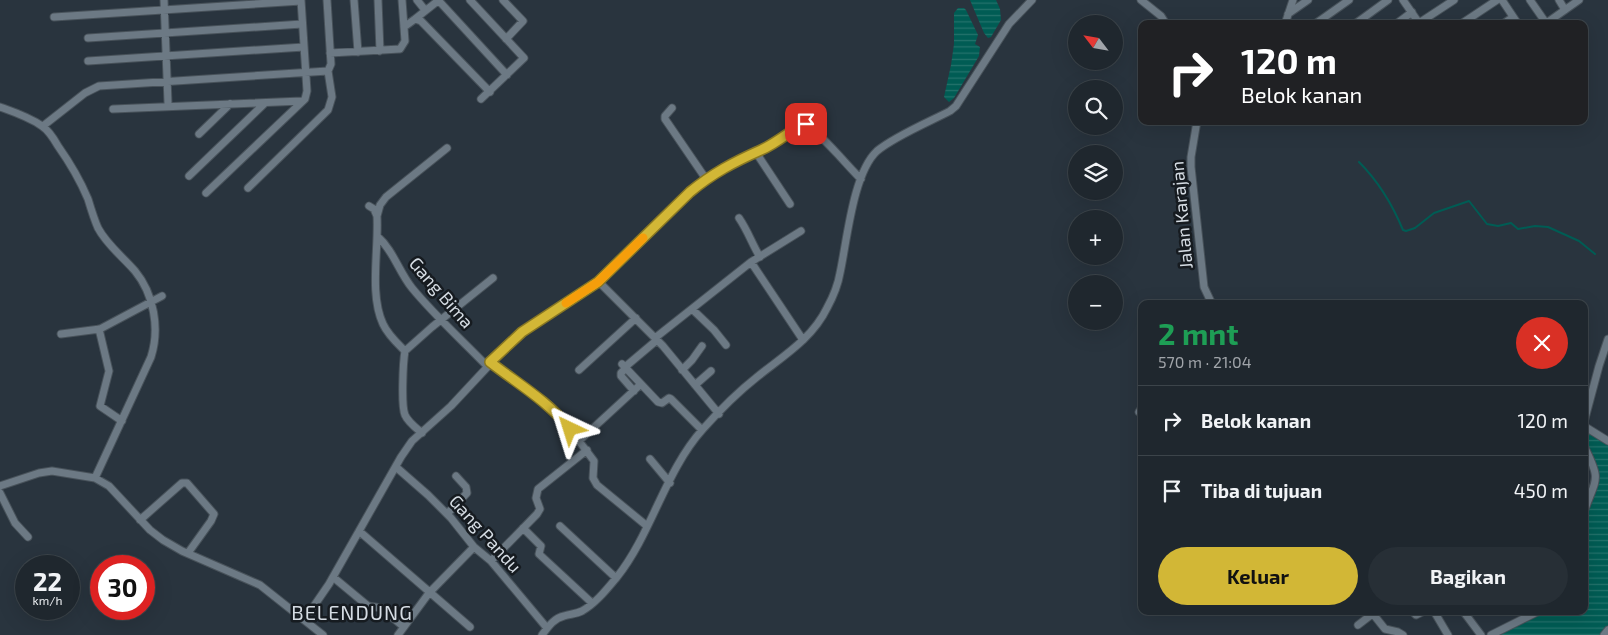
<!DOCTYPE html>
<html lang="id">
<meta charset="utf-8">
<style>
:root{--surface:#1f272e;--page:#272f36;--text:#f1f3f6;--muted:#a1a5aa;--line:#3c444a;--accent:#d2b736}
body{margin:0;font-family:"Exo 2",sans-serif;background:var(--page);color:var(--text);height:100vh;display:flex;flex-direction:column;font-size:19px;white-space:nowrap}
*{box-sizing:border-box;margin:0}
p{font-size:16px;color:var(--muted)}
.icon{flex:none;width:28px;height:28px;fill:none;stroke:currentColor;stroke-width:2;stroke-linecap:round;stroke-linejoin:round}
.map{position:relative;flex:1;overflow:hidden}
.sheet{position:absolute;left:1138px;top:300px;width:450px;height:315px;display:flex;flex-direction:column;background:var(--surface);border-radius:10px;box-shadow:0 5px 20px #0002,0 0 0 1px var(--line)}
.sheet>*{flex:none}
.guide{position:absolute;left:1138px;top:20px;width:450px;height:105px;border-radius:10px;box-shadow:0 5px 20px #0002,0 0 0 1px var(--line);background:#202124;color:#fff;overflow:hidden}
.needle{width:32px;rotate:301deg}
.fabs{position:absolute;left:1068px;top:15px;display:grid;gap:10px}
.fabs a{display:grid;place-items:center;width:55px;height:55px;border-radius:50%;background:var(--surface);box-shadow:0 5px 20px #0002,0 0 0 1px var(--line);font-size:25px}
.speed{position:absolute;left:15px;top:555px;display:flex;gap:10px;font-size:25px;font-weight:700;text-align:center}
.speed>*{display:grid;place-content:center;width:65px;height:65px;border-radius:50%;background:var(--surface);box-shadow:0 5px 20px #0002,0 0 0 1px var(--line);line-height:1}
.speed small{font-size:12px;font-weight:400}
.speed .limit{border:8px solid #d22;background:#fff;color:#111}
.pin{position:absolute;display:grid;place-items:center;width:42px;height:42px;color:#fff;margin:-21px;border-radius:10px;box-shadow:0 2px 8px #0006}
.me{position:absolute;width:55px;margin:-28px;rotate:319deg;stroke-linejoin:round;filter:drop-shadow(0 0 4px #0008)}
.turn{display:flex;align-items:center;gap:18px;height:105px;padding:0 20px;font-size:22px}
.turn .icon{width:65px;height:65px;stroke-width:2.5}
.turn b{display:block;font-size:35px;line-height:42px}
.round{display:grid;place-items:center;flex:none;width:52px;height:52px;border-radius:26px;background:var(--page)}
.summary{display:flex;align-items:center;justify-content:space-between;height:85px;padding:0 20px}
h1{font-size:30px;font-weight:700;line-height:38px;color:#1e9e55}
.primary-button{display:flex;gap:10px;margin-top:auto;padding:10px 20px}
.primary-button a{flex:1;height:58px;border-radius:30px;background:var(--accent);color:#111;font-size:20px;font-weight:700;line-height:58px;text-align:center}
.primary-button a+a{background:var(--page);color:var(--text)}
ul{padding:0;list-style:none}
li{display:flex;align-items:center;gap:15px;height:70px;padding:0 20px;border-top:1px solid var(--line)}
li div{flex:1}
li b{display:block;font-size:19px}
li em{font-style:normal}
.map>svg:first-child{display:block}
.water{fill:url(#water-rules)}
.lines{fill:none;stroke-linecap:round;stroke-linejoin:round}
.stream{stroke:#005c54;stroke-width:2}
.minor-casing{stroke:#48525a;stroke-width:9}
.minor{stroke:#6c7984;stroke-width:7}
.route-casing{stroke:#887723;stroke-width:12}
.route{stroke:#d2b736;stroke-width:9}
.slow{stroke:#f59e0b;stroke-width:9}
.labels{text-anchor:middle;stroke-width:5;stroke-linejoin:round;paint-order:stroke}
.street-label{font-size:18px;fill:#d5dce3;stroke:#161b20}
.quarter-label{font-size:20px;letter-spacing:1px;fill:#d5dce3;stroke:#161b20}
</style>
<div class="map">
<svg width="1608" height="635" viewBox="0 0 1608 635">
<defs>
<pattern id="water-rules" width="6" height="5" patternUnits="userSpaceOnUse" patternTransform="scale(1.25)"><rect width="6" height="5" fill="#005c54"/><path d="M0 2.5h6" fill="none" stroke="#24736c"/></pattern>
</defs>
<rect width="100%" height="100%" fill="#29343e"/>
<path class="water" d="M970,0H996L1000,9L1001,20L991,37L988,38L984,33Z
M958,8H964L966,10L978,35L975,44L980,47L979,56L954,98L949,102L944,97L951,65L954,44V13Z
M1584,429L1608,445V625L1600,635H1499L1543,611H1584V516L1592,496L1594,464L1584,442Z"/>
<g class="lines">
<path class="stream" d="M1359,162C1378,181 1393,206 1403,230L1406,231L1415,228L1434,213L1469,201L1487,224L1498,226L1511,223L1518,229L1535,226L1548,227L1579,241L1595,254"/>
<g class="minor-casing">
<path id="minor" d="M164,0L168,103
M354,0L358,52
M378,0L380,51
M417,0L425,10
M438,0L507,75
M470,0L524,58L481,99
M503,0L523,21L506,39
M1141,0L1161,16L1166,24
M1403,0L1419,23L1454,0
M1502,0L1518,24
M1530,0L1546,23
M1559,0L1565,10
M1288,14L1308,0
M54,17L301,1
M415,19L439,0
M1285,24L1293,0
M1315,24L1349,0
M1355,24L1388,0
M1396,24L1412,12
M1461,24L1497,0
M1503,24L1513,17
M1545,24L1579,0
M404,27L415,19L421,21L490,92
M88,38L302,24
M330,53L400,49L405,41L402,0
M88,61L304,47
M0,107C14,112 29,117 42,126C48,130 54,139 58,146C70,163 80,180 88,199C91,209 94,219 98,228C107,245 123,257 135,271C154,294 160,329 151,357L95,478
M672,108L665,116V119L706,179
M113,109L302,101
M1197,121L1191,157V167L1204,287L1212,304
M43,126L85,93L99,86L328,71L331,64L327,0
M199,134L230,104
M755,151L790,204
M189,176L265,103
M248,188L328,110L332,97L328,71
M206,193L305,99L307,91L301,0
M369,206L374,209L377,216C379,249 369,294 383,324C388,335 397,343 405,351
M377,216L380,205L386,197L447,148
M739,218C748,231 752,244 760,257
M378,237C393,250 399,272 412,288C435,316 462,340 487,366
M751,262L803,340
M598,281L663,346L719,414
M692,309L714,330L726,345
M99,329L109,371L100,406L122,421
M61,334L100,329L162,296
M655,338L751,262L801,231
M490,362L550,406L561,417L594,461L593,478L597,485L647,526
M622,364L658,402L662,403L669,398L671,399L702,430
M625,367L657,340
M626,368L621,373V376L634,391
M579,370L636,318
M682,370L692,360L702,346
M695,385L711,371
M1139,412L1141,409
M1584,422L1599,366L1608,339
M1584,426L1608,441
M422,433C416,428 408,422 405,415C401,406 403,362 405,351L432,327L493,278
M579,441L641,384
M1584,446C1602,482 1596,477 1584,512
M650,459L670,483
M396,467L428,495L451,518L474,547L491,561L547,628
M0,486L39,473L52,471L95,478L109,486L150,530L163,540L182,551L260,585L323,635
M0,493L15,523L28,537
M447,514L467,493L466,487L456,476
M140,520L182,483H187L214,514L211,521L188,553
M560,526L616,578
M523,528L541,546L539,554L592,603
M359,531L470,627
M491,561L537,514L540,509L536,498L538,489L587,450
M333,577L368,606L381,608L404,627
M1412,611L1416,615L1422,612
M1463,611L1481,635
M1435,613L1448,635
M1373,614L1385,629L1398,632L1403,635
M305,619L329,584L401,457L412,441L451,406L507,346L522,332L598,281L690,191L722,168L760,150L803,124C817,128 849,168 861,179
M1358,625L1375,612
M398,635L429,593L474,547
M542,635C548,627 554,618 564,616C570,614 576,614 582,611C596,603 607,589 617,577C652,533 665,471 703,429C719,411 738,392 757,377C783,356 812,339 827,308C833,297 838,285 840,273C847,241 853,173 877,151C895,136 929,122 950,111L956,106L1009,24L1032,0
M1491,635L1539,611
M1604,635L1608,630"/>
</g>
<use href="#minor" class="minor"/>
</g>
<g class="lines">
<g class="route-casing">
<path id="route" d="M570,429C548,401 518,384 490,362L522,332L598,282L690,192C713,173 734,162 761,150C775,144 788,133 801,125L806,124"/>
</g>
<use href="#route" class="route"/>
<path class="slow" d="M566,303L598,282L643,238"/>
</g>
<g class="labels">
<g class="street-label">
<text transform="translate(1182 215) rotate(-95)" y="6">Jalan Karajan</text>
<text transform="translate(441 293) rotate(49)" y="6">Gang Bima</text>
<text transform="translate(485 534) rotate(48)" y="6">Gang Pandu</text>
</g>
<g class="quarter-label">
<text x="352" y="620">BELENDUNG</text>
</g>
</g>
</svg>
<div class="fabs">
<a><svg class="needle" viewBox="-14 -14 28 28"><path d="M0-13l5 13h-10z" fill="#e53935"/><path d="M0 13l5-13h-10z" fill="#a1a5aa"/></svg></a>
<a><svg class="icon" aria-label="search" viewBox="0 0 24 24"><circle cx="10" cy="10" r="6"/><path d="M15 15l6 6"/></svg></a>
<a><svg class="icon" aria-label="layers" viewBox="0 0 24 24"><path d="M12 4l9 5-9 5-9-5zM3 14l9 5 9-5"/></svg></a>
<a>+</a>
<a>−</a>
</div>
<div class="speed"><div>22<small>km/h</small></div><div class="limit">30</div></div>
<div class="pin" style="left:806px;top:124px;background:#d93025"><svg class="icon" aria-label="arrive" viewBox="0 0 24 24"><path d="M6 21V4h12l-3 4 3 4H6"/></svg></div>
<svg class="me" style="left:570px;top:429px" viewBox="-20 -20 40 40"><path d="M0-17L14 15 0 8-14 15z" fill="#d2b736" stroke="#fff" stroke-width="4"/></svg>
<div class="guide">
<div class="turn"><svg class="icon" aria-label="right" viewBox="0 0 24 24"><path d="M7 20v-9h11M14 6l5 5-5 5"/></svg><div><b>120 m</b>Belok kanan</div></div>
</div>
<section class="sheet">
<div class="summary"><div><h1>2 mnt</h1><p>570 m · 21:04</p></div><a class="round" style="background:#d93025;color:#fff"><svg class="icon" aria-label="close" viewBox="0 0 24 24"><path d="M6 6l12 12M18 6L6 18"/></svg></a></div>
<ul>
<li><svg class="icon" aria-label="right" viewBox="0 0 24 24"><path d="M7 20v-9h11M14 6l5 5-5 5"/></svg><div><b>Belok kanan</b></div><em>120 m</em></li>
<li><svg class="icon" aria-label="arrive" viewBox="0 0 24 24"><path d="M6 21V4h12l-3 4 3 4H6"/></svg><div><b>Tiba di tujuan</b></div><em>450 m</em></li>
</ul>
<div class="primary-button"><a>Keluar</a><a>Bagikan</a></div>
</section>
</div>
